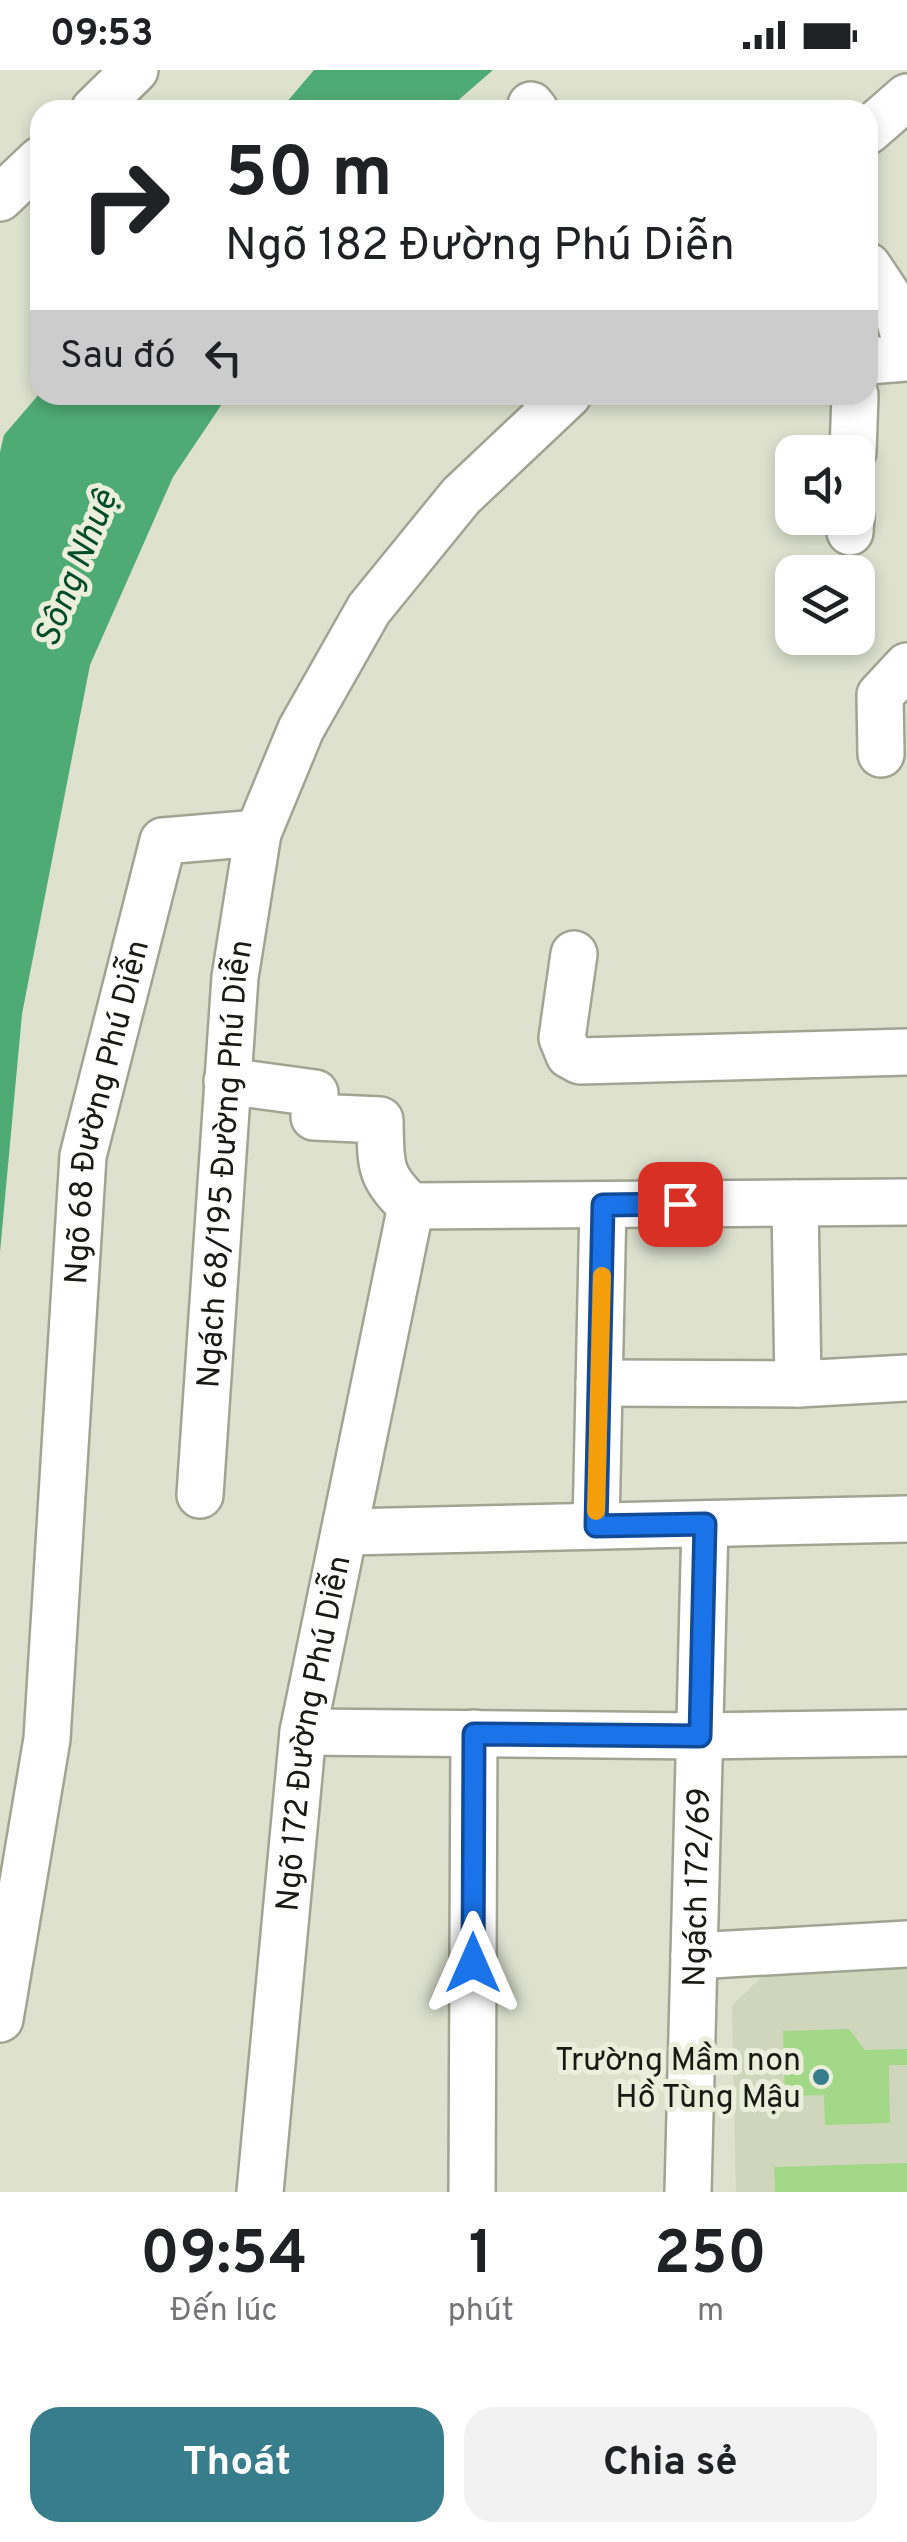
<!DOCTYPE html>
<html lang="vi">
<meta charset="utf-8">
<style>
:root{--surface:#fff;--page:#f2f2f2;--text:#202124;--muted:#757577;--accent:#387d8b}
body{margin:0;font-family:Overpass,sans-serif;background:var(--page);color:var(--text);height:100vh;display:flex;flex-direction:column;font-size:38px;white-space:nowrap}
*{box-sizing:border-box;margin:0}
p{font-size:32px;color:var(--muted)}
.icon{flex:none;width:55px;height:55px;fill:none;stroke:currentColor;stroke-width:2;stroke-linecap:round;stroke-linejoin:round}
.map{position:relative;height:2122px;overflow:hidden}
.panel{display:flex;flex-direction:column;background:var(--surface);flex:1}
.panel>*{flex:none}
.banner{position:absolute;left:30px;top:30px;width:848px;height:305px;border-radius:30px;box-shadow:0 5px 15px #0003;background:#fff;color:var(--text);overflow:hidden}
.buttons{position:absolute;left:775px;top:365px;display:grid;gap:20px}
.buttons a{display:grid;place-items:center;width:100px;height:100px;border-radius:20px;background:var(--surface);box-shadow:0 5px 15px #0003;font-size:50px}
.pin{position:absolute;display:grid;place-items:center;width:85px;height:85px;color:#fff;margin:-42px;border-radius:20px;box-shadow:0 5px 15px #0006}
.me{position:absolute;width:110px;margin:-55px;rotate:0deg;stroke-linejoin:round;filter:drop-shadow(0 0 8px #0008)}
.turn{display:flex;align-items:center;gap:35px;height:210px;padding:0 30px;font-size:45px}
.turn .icon{width:130px;height:130px;stroke-width:2.5}
.turn b{display:block;font-size:70px;line-height:85px}
.then{display:flex;align-items:center;height:95px;padding:0 30px;background:#0003;gap:20px;font-size:38px}
.eta{display:flex;justify-content:space-evenly;align-items:center;height:170px;text-align:center}
.eta b{font-size:60px;font-weight:700;line-height:70px}
.action{display:flex;gap:20px;margin-top:auto;padding:20px 30px}
.action a{flex:1;height:115px;border-radius:30px;background:var(--accent);color:#fff;font-size:40px;font-weight:700;line-height:115px;text-align:center}
.action a+a{background:var(--page);color:var(--text)}
.status{display:flex;justify-content:space-between;align-items:center;height:70px;padding:0 50px;background:var(--surface);direction:ltr}
.status svg{height:28px;fill:currentColor}
.map>svg:first-child{display:block}
.built{fill:#d0d6bc}
.water{fill:#4fab74}
.building{fill:#a2d888}
.lines{fill:none;stroke-linecap:round;stroke-linejoin:round}
.minor-casing{stroke:#a1a492;stroke-width:50}
.minor{stroke:#fff;stroke-width:45}
.route-casing{stroke:#114b97;stroke-width:25}
.route{stroke:#1a73e8;stroke-width:18}
.slow{stroke:#f59e0b;stroke-width:18}
.poi-dot{fill:#387d8b;stroke:#eaeedb;stroke-width:4}
.labels{text-anchor:middle;stroke-width:10;stroke-linejoin:round;paint-order:stroke}
.street-label{font-size:32px;fill:#191a13;stroke:#eaeedb}
.poi-label{font-size:32px;fill:#191a13;stroke:#eaeedb;text-anchor:end}
.water-label{font-size:35px;font-style:italic;fill:#004c28;stroke:#eaeedb}
</style>
<div class="status"><b>09:53</b><svg viewBox="0 0 49 12"><path d="M0 12V9h3v3zM5 12V6h3v6zM10 12V3h3v9zM15 12V0h3v12zM26 1h20v11H26zM47 4h2v5h-2z"/></svg></div>
<div class="map">
<svg width="907" height="2122" viewBox="0 0 907 2122">
<rect width="100%" height="100%" fill="#dde1ce"/>
<path class="built" d="M907,1896V2122H736L732,1935L766,1903Z"/>
<path class="water" d="M314,0H493L447,40H280Z
M40,323L228,325L173,407L90,595L22,944L0,1182V382L4,365Z"/>
<path class="building" d="M849,1959L865,1980L907,1979V1995H889L890,2053L825,2055L824,2025L785,2026L783,1961Z
M907,2093V2122H775L774,2097Z"/>
<g class="lines">
<g class="minor-casing">
<g id="minor">
<path d="M531,35L535,40"/>
<path d="M94,40L135,0"/>
<path d="M868,61L907,27"/>
<path d="M0,128L40,90"/>
<path d="M868,196L896,238L907,277"/>
<path d="M868,291L907,288"/>
<path d="M853,382L855,325"/>
<path d="M850,462L851,448"/>
<path d="M881,684L880,625L907,596"/>
<path d="M574,884L562,968L569,985L580,991L907,982"/>
<path d="M227,1011L315,1023L314,1047L380,1050C381,1094 378,1106 411,1136"/>
<path d="M795,1133L798,1314"/>
<path d="M411,1136L907,1132"/>
<path d="M599,1313L798,1314L907,1308"/>
<path id="s1" d="M200,1425L235,907L258,763L301,659L369,539L461,426L568,325"/>
<path d="M596,1456L603,1135"/>
<path d="M347,1462L907,1449"/>
<path d="M303,1662L700,1666L907,1663"/>
<path d="M694,1886L907,1874"/>
<path id="s2" d="M0,1949L47,1669L83,1086L163,771L258,763"/>
<path id="s3" d="M260,2122L303,1662L411,1136"/>
<path d="M472,2122L474,1663"/>
<path id="s4" d="M688,2122L705,1454"/>
</g>
</g>
<use href="#minor" class="minor"/>
</g>
<g class="lines">
<g class="route-casing">
<path id="route" d="M473,1893L474,1664L700,1666L705,1454L596,1456L603,1135L680,1134"/>
</g>
<use href="#route" class="route"/>
<path class="slow" d="M596,1441L602,1206"/>
</g>
<circle class="poi-dot" cx="821" cy="2007" r="10"/>
<g class="labels">
<g class="street-label">
<text dy="11" stroke="none"><textPath href="#s2" startOffset="915">Ngõ 68 Đường Phú Diễn</textPath></text>
<text dy="11" stroke="none"><textPath href="#s1" startOffset="332">Ngách 68/195 Đường Phú Diễn</textPath></text>
<text dy="11" stroke="none"><textPath href="#s3" startOffset="462">Ngõ 172 Đường Phú Diễn</textPath></text>
<text dy="11" stroke="none"><textPath href="#s4" startOffset="305">Ngách 172/69</textPath></text>
</g>
<g class="poi-label">
<text x="801" y="2000">Trường Mầm non<tspan x="801" dy="37">Hồ Tùng Mậu</tspan></text>
</g>
<g class="water-label">
<text transform="translate(75 498) rotate(-68)" y="12">Sông Nhuệ</text>
</g>
</g>
</svg>
<div class="buttons">
<a><svg class="icon" aria-label="sound" viewBox="0 0 24 24"><path d="M4 9h4l5-4v14l-5-4H4zM17 9q2 3 0 6"/></svg></a>
<a><svg class="icon" aria-label="layers" viewBox="0 0 24 24"><path d="M12 4l9 5-9 5-9-5zM3 14l9 5 9-5"/></svg></a>
</div>
<div class="pin" style="left:680px;top:1134px;background:#d93025"><svg class="icon" aria-label="arrive" viewBox="0 0 24 24"><path d="M6 21V4h12l-3 4 3 4H6"/></svg></div>
<svg class="me" style="left:473px;top:1893px" viewBox="-20 -20 40 40"><path d="M0-17L14 15 0 8-14 15z" fill="#1a73e8" stroke="#fff" stroke-width="4"/></svg>
<div class="banner">
<div class="turn"><svg class="icon" aria-label="right" viewBox="0 0 24 24"><path d="M7 20v-9h11M14 6l5 5-5 5"/></svg><div><b>50 m</b>Ngõ 182 Đường Phú Diễn</div></div>
<div class="then">Sau đó<svg class="icon" aria-label="left" viewBox="0 0 24 24"><path d="M17 20v-9H6M10 6l-5 5 5 5"/></svg></div>
</div>
</div>
<section class="panel">
<div class="eta">
<div><b>09:54</b><p>Đến lúc</p></div>
<div><b>1</b><p>phút</p></div>
<div><b>250</b><p>m</p></div>
</div>
<div class="action"><a>Thoát</a><a>Chia sẻ</a></div>
</section>
